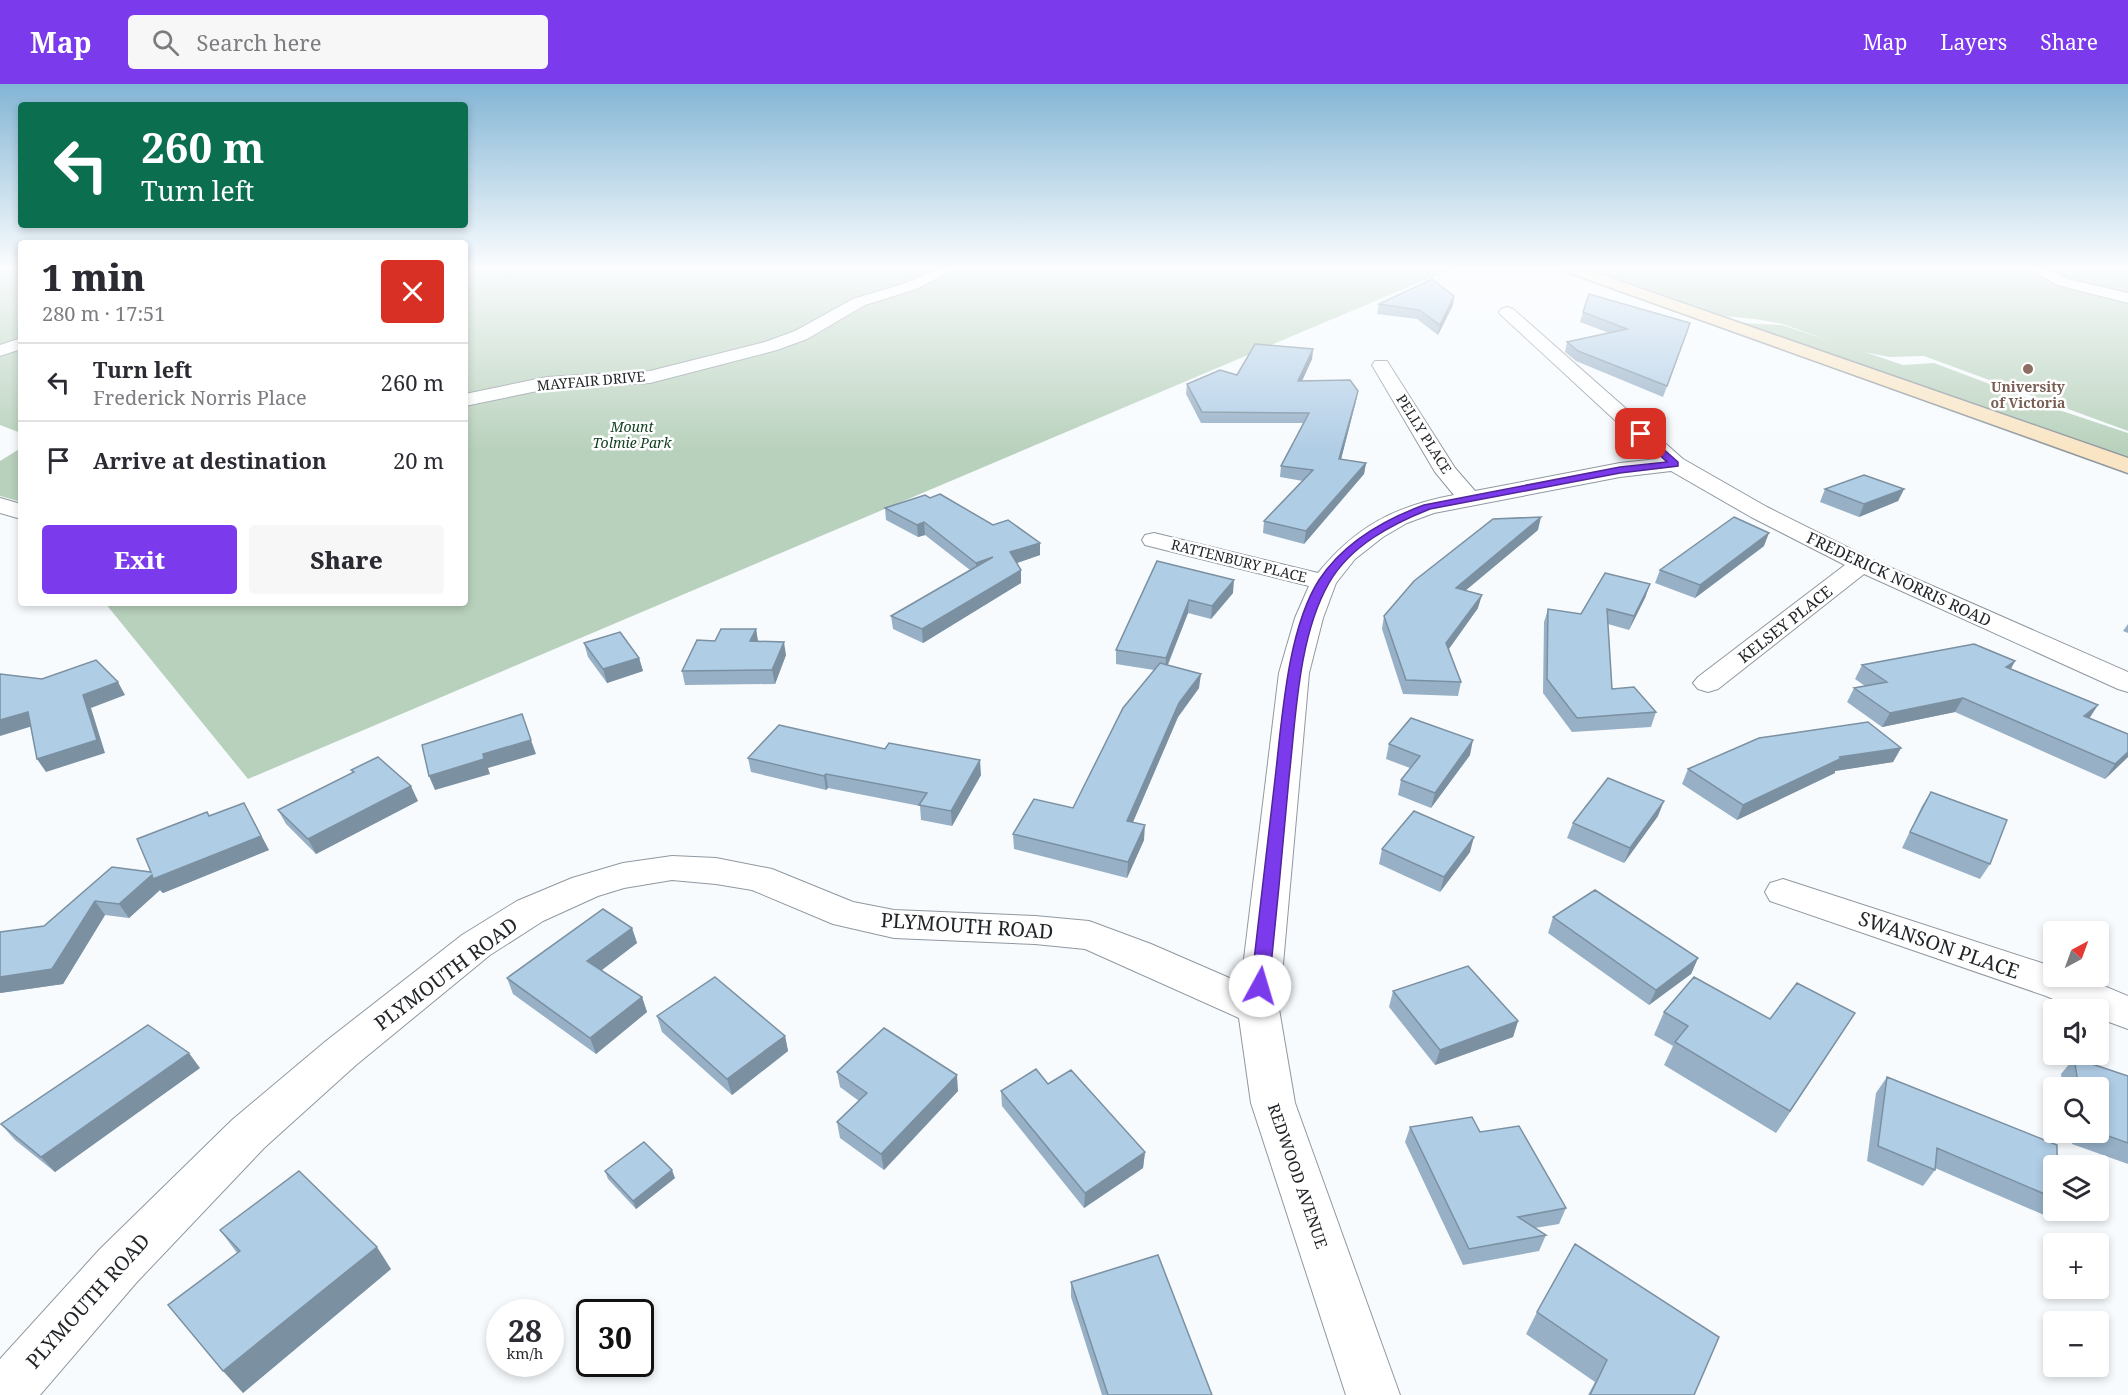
<!DOCTYPE html>
<meta charset="utf-8">
<style>
:root{--surface:#fff;--page:#f7f7f7;--text:#2b2b33;--muted:#7c7c81;--line:#e1e1e2;--accent:#7c3aed}
body{margin:0;font-family:"Noto Serif",serif;background:var(--page);color:var(--text);height:100vh;display:flex;flex-direction:column;font-size:22px;white-space:nowrap}
*{box-sizing:border-box;margin:0}
p{font-size:20px;color:var(--muted)}
.icon{flex:none;width:33px;height:33px;fill:none;stroke:currentColor;stroke-width:2;stroke-linecap:round;stroke-linejoin:round}
.map{position:relative;flex:1;overflow:hidden}
.details{position:absolute;left:18px;top:156px;width:450px;height:366px;display:flex;flex-direction:column;background:var(--surface);border-radius:6px;box-shadow:0 3px 9px #0003}
.details>*{flex:none}
.banner{position:absolute;left:18px;top:18px;width:450px;height:126px;border-radius:6px;box-shadow:0 3px 9px #0003;background:#0b6e4f;color:#fff;overflow:hidden}
.needle{width:39px;rotate:41deg}
.buttons{position:absolute;left:2043px;top:837px;display:grid;gap:12px}
.buttons a{display:grid;place-items:center;width:66px;height:66px;border-radius:6px;background:var(--surface);box-shadow:0 3px 9px #0003;font-size:30px}
.speed{position:absolute;left:486px;top:1215px;display:flex;gap:12px;font-size:30px;font-weight:700;text-align:center}
.speed>*{display:grid;place-content:center;width:78px;height:78px;border-radius:50%;background:var(--surface);box-shadow:0 3px 9px #0003;line-height:1}
.speed small{font-size:15px;font-weight:400}
.speed .limit{border:3px solid #111;border-radius:9px;background:#fff;color:#111}
.pin{position:absolute;display:grid;place-items:center;width:51px;height:51px;color:#fff;margin:-26px;border-radius:12px;box-shadow:0 3px 9px #0006}
.me{position:absolute;width:66px;margin:-33px;rotate:6deg;stroke-linejoin:round;filter:drop-shadow(0 0 4px #0008)}
.turn{display:flex;align-items:center;gap:21px;height:126px;padding:0 24px;font-size:27px}
.turn .icon{width:78px;height:78px;stroke-width:2.5}
.turn b{display:block;font-size:42px;line-height:51px}
.round{display:grid;place-items:center;flex:none;width:63px;height:63px;border-radius:6px;background:var(--page)}
.summary{display:flex;align-items:center;justify-content:space-between;height:102px;padding:0 24px}
h1{font-size:36px;font-weight:800;line-height:45px}
.button{display:flex;gap:12px;margin-top:auto;padding:12px 24px}
.button a{flex:1;height:69px;border-radius:6px;background:var(--accent);color:#fff;font-size:24px;font-weight:800;line-height:69px;text-align:center}
.button a+a{background:var(--page);color:var(--text)}
ul{padding:0;list-style:none}
li{display:flex;align-items:center;gap:18px;height:78px;padding:0 24px;border-top:2px solid var(--line)}
li div{flex:1}
li b{display:block;font-size:22px}
li em{font-style:normal}
header{display:flex;align-items:center;gap:36px;box-sizing:border-box;height:84px;padding:0 30px;background:var(--accent);color:#fff}
header strong{font-size:28px}
nav{display:flex;gap:33px;margin-inline-start:auto;font-size:21px}
.search{width:420px;height:54px;background:var(--page);display:flex;align-items:center;gap:15px;box-sizing:border-box;padding:0 21px;border-radius:6px;color:var(--muted);font-size:22px}
.map>svg:first-child{display:block}
.green{fill:#b8d1bc}
.lines{fill:none;stroke-linecap:round;stroke-linejoin:round}
.street-casing{stroke:#9098a0;stroke-width:2}
.secondary-casing{stroke:#9098a0;stroke-width:3}
.street{fill:#fff;fill-rule:evenodd}
.secondary{fill:#f9e5c4;fill-rule:evenodd}
.wall{fill:#97b0c6}
.shaded-wall{fill:#7b90a1}
.building{fill:#b0cde6;stroke:#7b90a1;stroke-width:1.5}
.route{fill:#7c3aed;stroke:#51269a;stroke-width:1.5}
.education-dot{fill:#8d6e63;stroke:#fff;stroke-width:2}
.labels{text-anchor:middle;stroke-width:5;stroke-linejoin:round;paint-order:stroke}
.far-street-label{font-size:14px;fill:#232629;stroke:#fff}
.far-education-label{font-size:14px;font-weight:bold;fill:#785e54;stroke:#fff}
.far-park-label{font-size:14px;font-style:italic;fill:#124120;stroke:#fff}
.street-label{font-size:16px;fill:#232629;stroke:#fff}
.near-street-label{font-size:20px;fill:#232629;stroke:#fff}
</style>
<header>
<strong>Map</strong>
<div class="search"><svg class="icon" aria-label="search" viewBox="0 0 24 24"><circle cx="10" cy="10" r="6"/><path d="M15 15l6 6"/></svg>Search here</div>
<nav><a>Map</a><a>Layers</a><a>Share</a></nav>
</header>
<div class="map">
<svg width="2128" height="1311" viewBox="0 0 2128 1311">
<rect width="100%" height="100%" fill="#f7fbfe"/>
<path class="green" d="M0,184H21V349L0,341Z
M465,184H1453L248,695L105,519H465Z
M1588,184H2128V347L1924,272L1889,273L1865,268L1903,281L1934,279L2053,324L2128,349V375L1742,239L1782,241L1827,256L1783,240L1755,235L1724,232Z
M21,364V418L0,412V377Z"/>
<g class="lines">
<g class="street-casing">
<path id="street" d="M939,184H957L916,205L865,221L807,255L777,266L650,299L547,305L465,322V310L547,293L650,287L765,258L795,247L853,215L906,199Z
M2027,184H2045L2067,195L2128,209V219L2057,201Z
M1507,223L1513,225L1683,375L1767,423L1871,475L2128,588V608L2118,605L1864,490L1718,605L1708,608L1698,605L1693,599L1698,593L1845,481L1751,433L1671,387L1620,393L1434,429L1407,439L1383,453L1355,475L1336,499L1323,534L1309,589L1279,925L1295,1019L1400,1311H1346L1251,1019L1239,934L1085,865L1035,860L894,854L833,840L752,806L716,800L672,796L624,804L598,812L543,837L490,871L356,981L264,1064L136,1199L40,1311H0V1275L100,1165L232,1036L326,957L462,851L517,817L572,794L623,779L672,772L716,774L772,785L853,818L894,826L1035,832L1089,837L1151,860L1241,899L1279,589L1295,534L1309,502L1145,461L1142,456L1145,451L1154,449L1318,489C1356,442 1396,422 1454,411L1435,388L1372,281L1375,277H1387L1455,384L1475,407L1620,379L1657,375L1501,231L1499,228L1501,225Z
M21,254V265L0,272V261Z
M0,414L21,420V435L0,429Z
M1783,795L2054,883V892H2080L2128,912V945L2098,934V926H2078L2046,912L1770,817L1765,808L1770,799Z"/>
</g>
<g class="secondary-casing">
<path id="secondary" d="M1561,184H1582L2128,374V389L1564,187Z"/>
</g>
<use href="#street" class="street"/>
<use href="#secondary" class="secondary"/>
</g>
<path class="wall" d="M1454,212L1453,221L1438,251L1417,235L1377,230L1379,220Z
M1583,228L1690,239L1663,313L1576,277L1565,268L1567,258L1609,249L1580,238Z
M1313,265L1312,275L1302,297L1358,307L1356,317L1341,375L1366,379L1364,390L1304,460L1263,449L1264,437L1303,397L1280,393L1281,382L1303,339H1201L1186,310L1187,300L1237,291Z
M1825,405H1904L1898,417L1859,433L1820,418Z
M930,414L993,441L1040,459V471L1017,479L1021,499L923,559L893,545L891,532L970,486L925,451L918,453L886,436L885,424Z
M1538,446L1466,506L1478,524L1449,565L1461,598L1458,612L1403,610L1382,545L1384,532Z
M1764,462L1695,514L1655,499L1660,486Z
M1157,477L1233,509L1211,535L1188,529L1168,581L1199,604L1178,633L1133,738L1144,756L1127,794L1014,765L1013,750L1073,724L1154,586L1116,580V566Z
M1650,500L1645,514L1629,546L1608,540L1612,605L1656,628L1651,643L1572,648L1543,609L1544,538L1548,525L1581,530Z
M2128,540V549L2123,547Z
M756,545L758,557L786,571L775,600L685,601L682,587L715,557Z
M584,559L639,574L643,587L607,599L588,573Z
M2015,577L2011,585L2090,634L2128,650V673L2105,695L1955,628L1882,643L1847,618L1854,604L1865,602L1855,595L1862,581Z
M1389,660L1470,671L1431,724L1398,711L1401,696L1410,684L1386,675Z
M1901,664L1893,678L1835,687V689L1737,736L1682,700L1688,685Z
M748,674L981,691L952,742L921,736L920,722L828,704L826,706L751,688Z
M351,686L418,717L316,770L286,740L278,726L353,689Z
M1931,708L1990,780L1980,795L1902,764L1922,722Z
M207,728L210,732L269,766L163,809L160,806L129,834L105,831L63,900L0,909V848L44,842L151,788Z
M1658,732L1624,779L1567,754L1573,739Z
M1382,765L1470,768L1440,808L1379,780Z
M1553,833L1698,874L1691,890L1649,921L1548,849Z
M632,844L637,859L601,886L642,913L647,928L596,970L513,910L507,894Z
M1393,907L1518,937L1513,953L1435,981L1389,923Z
M1664,928L1770,935L1855,929L1840,952L1776,1049L1664,981L1673,962L1654,951Z
M657,932L785,952L788,967L732,1011L662,948Z
M2074,974L2128,992V1080L2072,1060L2070,1048H2098V1004H2063L2061,990Z
M200,984L55,1088L15,1056L1,1040Z
M837,988L958,1007L884,1086L840,1054L837,1038L859,1017L840,1003Z
M1887,993L2054,1082V1120L2044,1131L1935,1084V1086L1923,1102L1867,1077L1876,1009Z
M1048,1000L1145,1068L1143,1084L1084,1124L1002,1022L1001,1007Z
M1410,1043L1566,1124L1559,1140L1535,1144L1546,1151L1539,1167L1463,1181L1405,1058Z
M605,1087L675,1094L636,1125L608,1095Z
M220,1146L391,1185L243,1309L237,1169Z
M1071,1198L1212,1311H1102L1071,1213Z
M1537,1228L1694,1311H1588L1595,1298L1526,1250Z"/>
<path class="shaded-wall" d="M1454,212L1453,221L1438,251L1440,241Z
M1690,239L1687,249L1663,313L1667,302Z
M1313,265L1312,275L1297,308L1298,297Z
M1358,307L1356,317L1338,387L1339,375Z
M1366,379L1364,390L1304,460L1306,447Z
M1904,405L1898,417L1859,433L1864,420Z
M1541,433L1538,446L1453,517L1456,504Z
M924,438L925,451L918,453L917,441Z
M1769,449L1764,462L1695,514L1700,501Z
M1040,459V471L1011,481L1010,468Z
M993,473L977,491L976,479Z
M1021,486V499L923,559L922,545Z
M1234,496L1233,509L1211,535L1212,522Z
M1650,500L1645,514L1629,546L1634,532Z
M1482,511L1478,524L1443,573L1446,559Z
M1189,516L1188,529L1165,587L1166,574Z
M756,545L758,558L750,557Z
M784,558L786,571L775,600L772,586Z
M639,574L643,587L607,599L603,585Z
M2015,577L2007,591L2006,583Z
M1201,590L1199,604L1178,633L1127,752V737L1179,619Z
M118,598L125,611L91,624L105,669L46,688L37,675L83,611Z
M1963,614L1955,628L1882,643L1890,629Z
M2098,621L2089,635L2084,632Z
M28,628L36,641L0,652V636Z
M531,656L536,670L488,684L490,690L435,706L429,692L483,670Z
M1473,656L1470,671L1431,724L1435,709Z
M1901,664L1893,678L1835,687V689L1737,736L1743,721L1839,673Z
M2128,668V673L2105,695L2115,680Z
M980,676L981,691L952,742L951,727Z
M826,690L828,704L826,706L824,692Z
M411,702L418,717L316,770L308,755Z
M1664,717L1658,732L1624,779L1630,764Z
M244,719L269,766L163,809L160,806L129,834L119,820L152,791Z
M1145,741L1144,756L1127,794L1128,778Z
M1474,753L1470,768L1440,808L1444,793Z
M95,817L105,831L63,900L0,909V893Z
M632,844L637,859L593,893L587,877Z
M1698,874L1691,890L1649,921L1656,906Z
M642,913L647,928L596,970L590,954Z
M1855,929L1840,952L1776,1049L1790,1027Z
M1518,937L1513,953L1435,981L1440,966Z
M785,952L788,967L732,1011L727,995Z
M189,969L200,984L55,1088L41,1073Z
M957,991L958,1007L884,1086L881,1070Z
M1145,1068L1143,1084L1084,1124L1085,1109Z
M672,1086L675,1094L636,1125L633,1117Z
M377,1163L391,1185L243,1309L223,1287Z"/>
<path class="building" d="M1432,195L1454,212L1440,241L1419,226L1379,220Z
M1589,210L1690,239L1667,302L1578,267L1567,258L1627,245L1583,228Z
M1255,260L1313,265L1298,297L1350,296L1358,307L1339,375L1366,379L1306,447L1264,437L1313,386L1281,382L1309,329L1202,328L1187,300L1220,286L1237,291Z
M1864,391L1904,405L1864,420L1825,405Z
M940,410L993,441L1008,436L1040,459L1010,468L1021,486L922,545L891,532L993,473L976,479L924,438L917,441L885,424L925,411L930,414Z
M1541,433L1456,504L1482,511L1446,559L1461,598L1406,596L1384,532L1414,497L1493,435Z
M1734,433L1769,449L1700,501L1660,486Z
M1157,477L1234,496L1212,522L1189,516L1166,574L1116,566Z
M1605,489L1650,500L1634,532L1607,525L1612,605L1634,603L1656,628L1577,634L1547,595L1548,525L1581,530Z
M721,545H756L750,557L784,558L772,586L682,587L697,556L715,557Z
M620,548L639,574L603,585L584,559Z
M1974,560L2015,577L2006,583L2098,621L2084,632L2128,650V668L2115,680L1963,614L1890,629L1854,604L1887,598L1862,581Z
M96,576L118,598L83,611L97,656L37,675L28,628L0,636V590L42,595Z
M1160,579L1201,590L1179,619L1127,737L1145,741L1128,778L1013,750L1034,715L1073,724L1123,624Z
M522,630L531,656L483,670L484,675L429,692L422,661Z
M1411,634L1473,656L1435,709L1401,696L1420,672L1389,660Z
M1868,638L1901,664L1839,673L1842,674L1743,721L1688,685L1759,654Z
M779,641L885,665L889,659L980,676L951,727L919,721L927,709L826,690L824,692L748,674Z
M378,673L411,702L308,755L278,726L354,688L351,686Z
M1608,694L1664,717L1630,764L1573,739Z
M1931,708L2007,736L1990,780L1910,748Z
M244,719L261,752L153,795L152,791L119,820L95,817L52,885L0,893V848L44,842L112,783L151,788L137,755L207,728L209,732Z
M1414,727L1474,753L1444,793L1382,765Z
M1595,806L1698,874L1656,906L1553,833Z
M603,825L632,844L587,877L642,913L590,954L507,894Z
M1468,882L1518,937L1440,966L1393,907Z
M715,893L785,952L727,995L657,932Z
M1694,893L1770,935L1797,899L1855,929L1790,1027L1675,958L1688,942L1664,928Z
M148,941L189,969L41,1073L1,1040Z
M884,944L957,991L881,1070L837,1038L867,1009L837,988Z
M2074,974L2128,992V1059L2097,1048H2098V1004H2079Z
M1036,985L1048,1000L1071,986L1145,1068L1085,1109L1001,1007Z
M1887,993L2057,1061V1082H2054V1114L1937,1064L1935,1086L1878,1062Z
M1472,1033L1480,1048L1519,1042L1566,1124L1518,1133L1546,1151L1469,1165L1410,1043Z
M644,1058L672,1086L633,1117L605,1087Z
M299,1087L377,1163L223,1287L168,1221L240,1167L220,1146Z
M1575,1160L1719,1253L1694,1311H1590L1607,1276L1537,1228Z
M1158,1171L1212,1311H1108L1071,1198Z"/>
<linearGradient id="sky" x2="0" y2="1"><stop stop-color="#83b5d5"/><stop offset="0.5" stop-color="#fbfdff"/><stop offset="1" stop-color="#fbfdff" stop-opacity="0"/></linearGradient>
<rect width="2128" height="367" fill="url(#sky)"/>
<path class="route" d="M1638,348H1644L1678,378V382L1620,389L1430,425C1392,440 1350,462 1329,499C1298,553 1296,633 1289,694C1283,763 1276,833 1269,902L1266,907L1260,909L1254,907L1251,902C1259,833 1267,764 1275,695C1282,636 1287,546 1319,496C1344,458 1383,436 1424,421L1620,383L1667,378L1638,351Z"/>
<circle class="education-dot" cx="2028" cy="285" r="6"/>
<g class="labels">
<g class="far-street-label">
<text transform="translate(591 297) rotate(-5)" y="5">MAYFAIR DRIVE</text>
<text transform="translate(1424 350) rotate(58)" y="5">PELLY PLACE</text>
<text transform="translate(1239 477) rotate(14)" y="5">RATTENBURY PLACE</text>
</g>
<g class="far-education-label">
<text x="2028" y="308">University<tspan x="2028" dy="16">of Victoria</tspan></text>
</g>
<g class="far-park-label">
<text x="632" y="348">Mount<tspan x="632" dy="16">Tolmie Park</tspan></text>
</g>
<g class="street-label">
<text transform="translate(1899 495) rotate(25)" y="6">FREDERICK NORRIS ROAD</text>
<text transform="translate(1785 540) rotate(-38)" y="6">KELSEY PLACE</text>
<text transform="translate(1298 1092) rotate(71)" y="6">REDWOOD AVENUE</text>
</g>
<g class="near-street-label">
<text transform="translate(967 842) rotate(4)" y="7">PLYMOUTH ROAD</text>
<text transform="translate(1939 861) rotate(19)" y="7">SWANSON PLACE</text>
<text transform="translate(446 890) rotate(-37)" y="7">PLYMOUTH ROAD</text>
<text transform="translate(88 1217) rotate(-48)" y="7">PLYMOUTH ROAD</text>
</g>
</g>
</svg>
<div class="buttons">
<a><svg class="needle" viewBox="-14 -14 28 28"><path d="M0-13l5 13h-10z" fill="#e53935"/><path d="M0 13l5-13h-10z" fill="#7c7c81"/></svg></a>
<a><svg class="icon" aria-label="sound" viewBox="0 0 24 24"><path d="M4 9h4l5-4v14l-5-4H4zM17 9q2 3 0 6"/></svg></a>
<a><svg class="icon" aria-label="search" viewBox="0 0 24 24"><circle cx="10" cy="10" r="6"/><path d="M15 15l6 6"/></svg></a>
<a><svg class="icon" aria-label="layers" viewBox="0 0 24 24"><path d="M12 4l9 5-9 5-9-5zM3 14l9 5 9-5"/></svg></a>
<a>+</a>
<a>−</a>
</div>
<div class="speed"><div>28<small>km/h</small></div><div class="limit">30</div></div>
<div class="pin" style="left:1641px;top:350px;background:#d93025"><svg class="icon" aria-label="arrive" viewBox="0 0 24 24"><path d="M6 21V4h12l-3 4 3 4H6"/></svg></div>
<svg class="me" style="left:1260px;top:902px" viewBox="-20 -20 40 40"><circle r="19" fill="#fff"/><path d="M0-13L10 11 0 6-10 11z" fill="#7c3aed"/></svg>
<div class="banner">
<div class="turn"><svg class="icon" aria-label="left" viewBox="0 0 24 24"><path d="M17 20v-9H6M10 6l-5 5 5 5"/></svg><div><b>260 m</b>Turn left</div></div>
</div>
<section class="details">
<div class="summary"><div><h1>1 min</h1><p>280 m · 17:51</p></div><a class="round" style="background:#d93025;color:#fff"><svg class="icon" aria-label="close" viewBox="0 0 24 24"><path d="M6 6l12 12M18 6L6 18"/></svg></a></div>
<ul>
<li><svg class="icon" aria-label="left" viewBox="0 0 24 24"><path d="M17 20v-9H6M10 6l-5 5 5 5"/></svg><div><b>Turn left</b><p>Frederick Norris Place</p></div><em>260 m</em></li>
<li><svg class="icon" aria-label="arrive" viewBox="0 0 24 24"><path d="M6 21V4h12l-3 4 3 4H6"/></svg><div><b>Arrive at destination</b></div><em>20 m</em></li>
</ul>
<div class="button"><a>Exit</a><a>Share</a></div>
</section>
</div>
